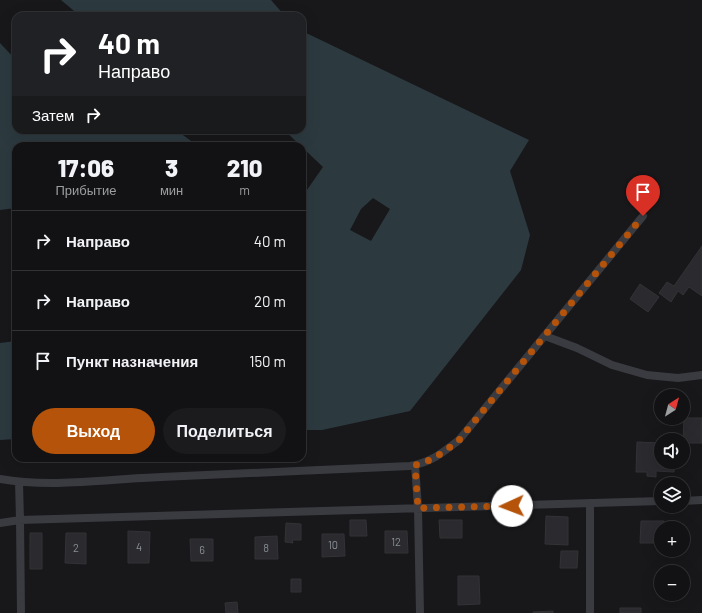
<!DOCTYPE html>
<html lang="ru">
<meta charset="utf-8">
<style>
:root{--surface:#121214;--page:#1b1b1d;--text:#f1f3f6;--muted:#9c9ea0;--line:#313234;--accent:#b45309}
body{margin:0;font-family:Barlow,sans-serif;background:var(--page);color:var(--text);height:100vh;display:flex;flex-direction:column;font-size:15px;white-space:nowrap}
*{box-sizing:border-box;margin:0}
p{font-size:13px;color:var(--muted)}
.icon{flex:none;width:22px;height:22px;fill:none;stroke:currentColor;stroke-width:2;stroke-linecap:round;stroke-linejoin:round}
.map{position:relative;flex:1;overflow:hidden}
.panel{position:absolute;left:12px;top:142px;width:294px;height:320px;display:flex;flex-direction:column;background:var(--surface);border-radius:12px;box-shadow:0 4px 16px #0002,0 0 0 1px var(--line)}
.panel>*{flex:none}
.top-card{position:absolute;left:12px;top:12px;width:294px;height:122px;border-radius:12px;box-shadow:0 4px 16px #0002,0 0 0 1px var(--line);background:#202124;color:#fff;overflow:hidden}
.needle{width:26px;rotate:36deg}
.tools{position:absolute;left:654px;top:389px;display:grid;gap:8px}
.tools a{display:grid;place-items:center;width:36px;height:36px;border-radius:50%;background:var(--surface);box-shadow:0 4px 16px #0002,0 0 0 1px var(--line);font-size:20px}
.pin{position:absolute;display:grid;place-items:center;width:34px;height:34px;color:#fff;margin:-41px -17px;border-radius:50% 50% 50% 0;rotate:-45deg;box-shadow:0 0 4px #0007}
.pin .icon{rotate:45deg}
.me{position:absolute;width:44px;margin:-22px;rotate:268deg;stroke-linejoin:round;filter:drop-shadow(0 0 3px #0008)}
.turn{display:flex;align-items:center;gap:14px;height:84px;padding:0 20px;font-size:18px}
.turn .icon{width:52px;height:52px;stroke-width:2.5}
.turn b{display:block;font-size:28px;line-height:34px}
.then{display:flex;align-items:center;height:38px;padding:0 20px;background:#0003;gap:8px;font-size:15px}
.eta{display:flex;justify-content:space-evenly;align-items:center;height:68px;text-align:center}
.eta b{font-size:24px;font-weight:800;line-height:28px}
.button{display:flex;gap:8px;margin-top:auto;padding:8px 20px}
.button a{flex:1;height:46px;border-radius:24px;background:var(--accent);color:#fff;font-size:16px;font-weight:800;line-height:46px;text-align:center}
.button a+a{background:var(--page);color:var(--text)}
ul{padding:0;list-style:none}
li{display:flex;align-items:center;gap:12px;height:60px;padding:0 20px;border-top:1px solid var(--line)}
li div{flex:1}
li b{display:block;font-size:15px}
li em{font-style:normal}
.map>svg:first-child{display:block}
.water{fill:#2c3a40;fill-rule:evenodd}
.building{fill:#2b2b2f;stroke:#323237}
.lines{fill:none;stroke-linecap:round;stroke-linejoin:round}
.service{stroke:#393b40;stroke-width:8}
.route{stroke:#b45309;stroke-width:7;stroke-dasharray:0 12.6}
.labels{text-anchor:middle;stroke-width:4;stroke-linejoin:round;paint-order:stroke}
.number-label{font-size:11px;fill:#898f97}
</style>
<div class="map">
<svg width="702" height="613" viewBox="0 0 702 613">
<rect width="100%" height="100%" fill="#18181b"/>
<path class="water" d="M61,0H271L285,16H80Z
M302,31L529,140L510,171L530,235L521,270L410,411L322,430H302V197L323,167L284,130H302ZM373,198L390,209L371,241L350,230L361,209Z
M0,43L16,60V130H142L146,133L166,130H176L198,146H16V208L0,210Z
M16,341V439L0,440V343Z"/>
<path class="building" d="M702,246V296L689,287L683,295L678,291L671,302L659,293L667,282L674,286Z
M640,284L659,297L648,312L630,299Z
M684,418H702V443H683Z
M637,442L661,443V462H675L674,472L656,471V477L647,476V472H636Z
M546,516L568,517V545L545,544Z
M350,520H366L367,536H350Z
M439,520H462V538H440Z
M641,521H664V528H661V543H640Z
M286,523L301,524V540H292L293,543L285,542Z
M128,531L150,532L149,563H128Z
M385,531H407L408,553H385Z
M30,533H42V569H30Z
M66,533H86V564L65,563Z
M322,534H344L345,556L322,557Z
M277,536L278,559H255V537Z
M190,539H213V561H191Z
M561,551H578L577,568H560Z
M458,576H479L480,604L458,605Z
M291,579H301V592H291Z
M237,602L238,613H226L225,603Z
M620,608H641V613H620Z
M553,611V613H533V612Z"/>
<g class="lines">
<path class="service" d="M545,336L577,348L612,365L647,375L678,378L702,375
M415,465L418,508L420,613
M0,479C53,488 107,479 161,477C244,473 327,470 410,466C432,462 442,453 459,440L643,216
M19,482L20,520L661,501
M683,501L702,500
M590,503V613
M0,523L20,520L21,613"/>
</g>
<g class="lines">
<path class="route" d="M512,506L418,508L415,465C433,461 445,451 459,440L643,216"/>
</g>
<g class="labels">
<g class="number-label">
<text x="396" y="546">12</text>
<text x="333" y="549">10</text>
<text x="139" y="551">4</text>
<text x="76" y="552">2</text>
<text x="266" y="552">8</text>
<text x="202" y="554">6</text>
</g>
</g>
</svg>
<div class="tools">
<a><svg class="needle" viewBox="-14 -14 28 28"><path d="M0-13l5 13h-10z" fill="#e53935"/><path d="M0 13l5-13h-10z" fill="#9c9ea0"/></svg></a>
<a><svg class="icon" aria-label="sound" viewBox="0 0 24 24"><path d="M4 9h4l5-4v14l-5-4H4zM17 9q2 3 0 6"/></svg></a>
<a><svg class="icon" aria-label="layers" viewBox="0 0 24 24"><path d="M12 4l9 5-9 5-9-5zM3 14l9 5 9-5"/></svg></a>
<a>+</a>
<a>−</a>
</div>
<div class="pin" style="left:643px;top:216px;background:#d93025"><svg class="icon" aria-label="arrive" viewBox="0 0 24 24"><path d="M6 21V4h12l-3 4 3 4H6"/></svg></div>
<svg class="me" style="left:512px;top:506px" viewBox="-20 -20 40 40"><circle r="19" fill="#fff"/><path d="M0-13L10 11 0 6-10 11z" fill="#b45309"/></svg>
<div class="top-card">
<div class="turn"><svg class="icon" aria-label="right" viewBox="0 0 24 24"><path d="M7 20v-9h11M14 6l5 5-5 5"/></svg><div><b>40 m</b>Направо</div></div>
<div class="then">Затем<svg class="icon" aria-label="right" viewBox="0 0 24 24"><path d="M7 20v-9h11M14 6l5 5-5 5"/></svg></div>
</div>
<section class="panel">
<div class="eta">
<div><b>17:06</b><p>Прибытие</p></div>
<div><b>3</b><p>мин</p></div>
<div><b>210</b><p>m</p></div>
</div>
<ul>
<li><svg class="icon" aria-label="right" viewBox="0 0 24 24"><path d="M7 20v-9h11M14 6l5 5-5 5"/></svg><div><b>Направо</b></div><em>40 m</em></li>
<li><svg class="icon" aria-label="right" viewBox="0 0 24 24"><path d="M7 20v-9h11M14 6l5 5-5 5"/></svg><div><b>Направо</b></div><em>20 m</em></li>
<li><svg class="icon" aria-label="arrive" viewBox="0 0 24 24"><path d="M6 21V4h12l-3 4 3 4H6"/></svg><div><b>Пункт назначения</b></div><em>150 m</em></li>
</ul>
<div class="button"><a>Выход</a><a>Поделиться</a></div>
</section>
</div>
